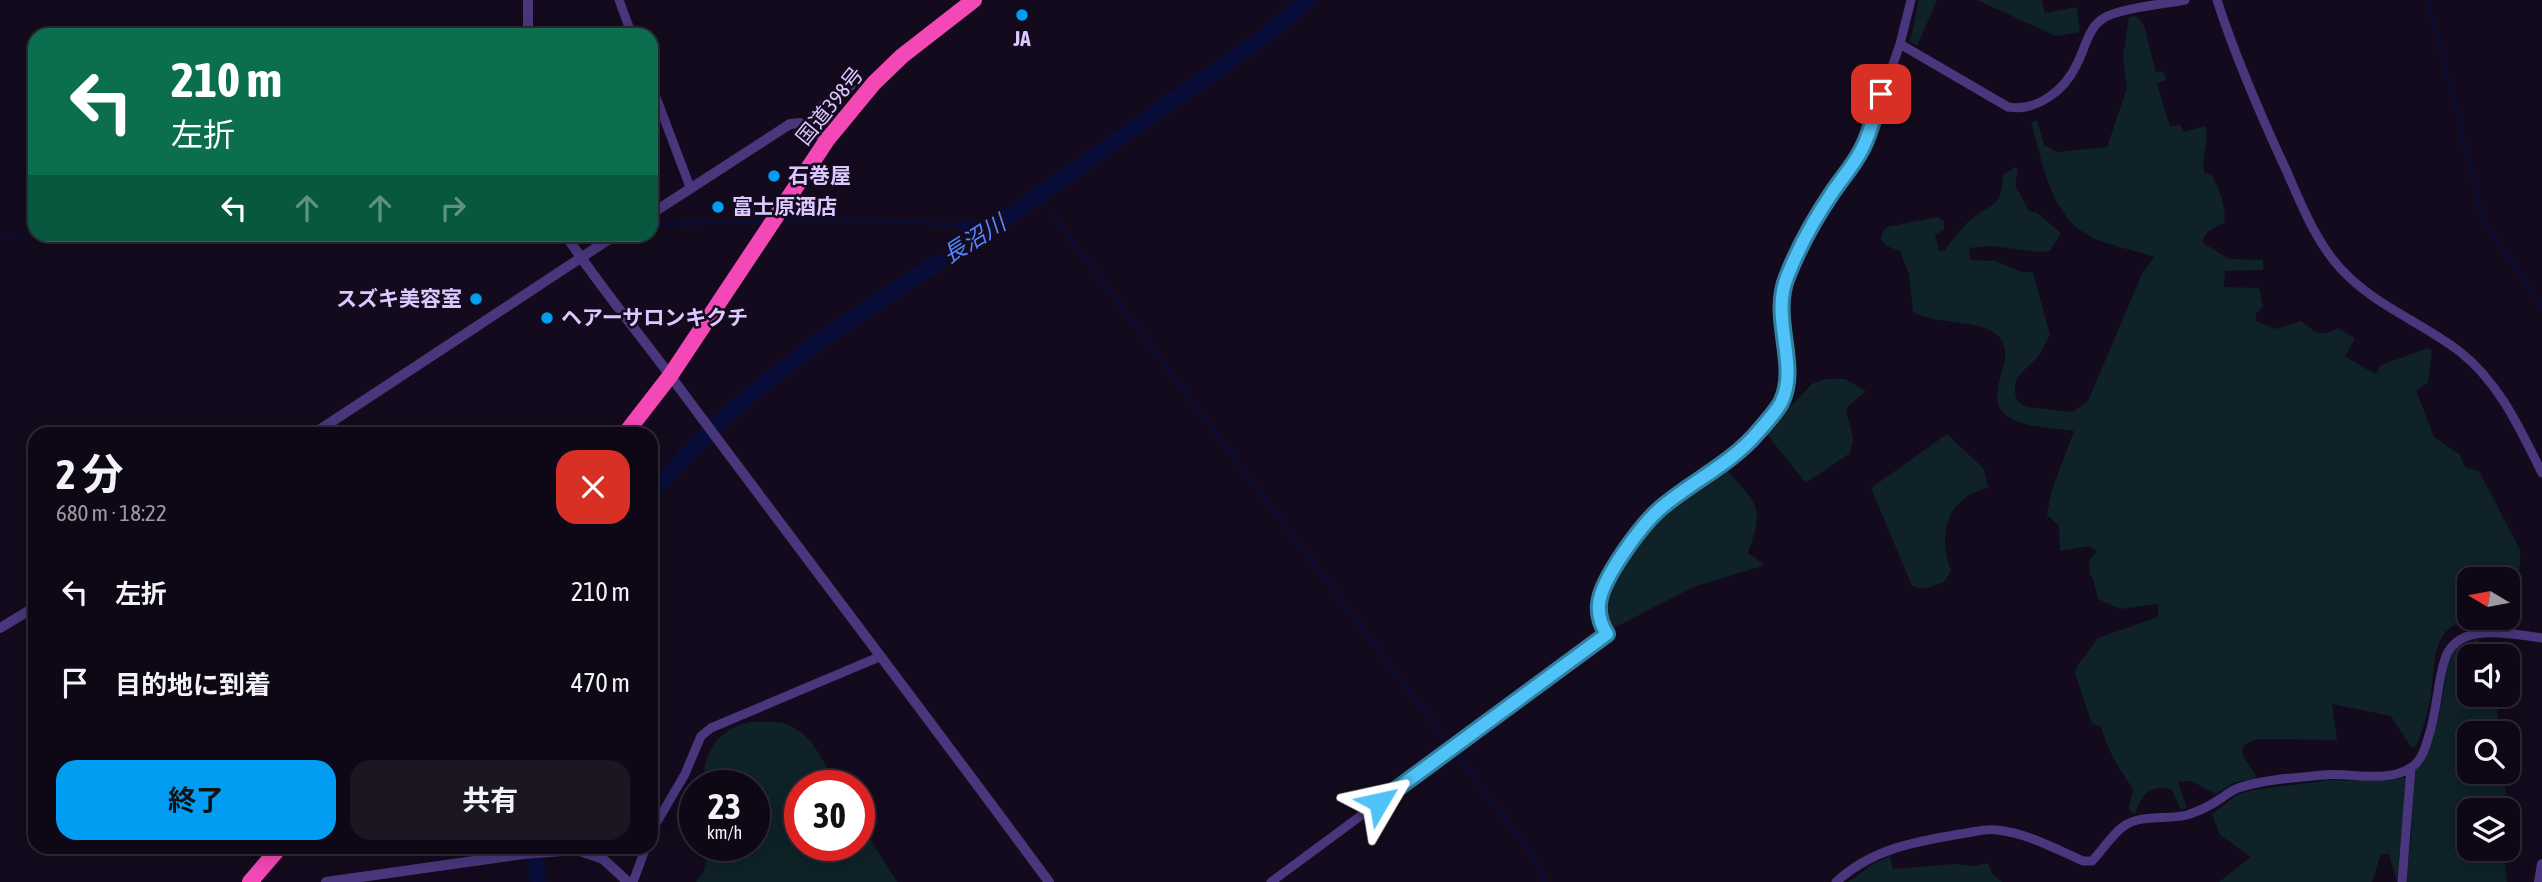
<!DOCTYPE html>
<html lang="ja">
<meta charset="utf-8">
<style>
:root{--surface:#0e0816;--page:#1c1623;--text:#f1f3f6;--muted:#9b9aa1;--line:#2e2935;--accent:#009df2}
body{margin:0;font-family:"Asap Condensed","Noto Sans JP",sans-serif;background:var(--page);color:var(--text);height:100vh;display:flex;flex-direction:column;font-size:26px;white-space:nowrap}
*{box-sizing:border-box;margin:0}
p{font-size:23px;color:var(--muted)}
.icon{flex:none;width:38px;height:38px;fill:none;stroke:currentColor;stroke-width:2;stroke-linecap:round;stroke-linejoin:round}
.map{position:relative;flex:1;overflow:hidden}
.drawer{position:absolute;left:28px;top:427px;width:630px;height:427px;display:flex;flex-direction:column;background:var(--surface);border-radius:21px;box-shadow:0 4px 18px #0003,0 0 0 2px var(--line)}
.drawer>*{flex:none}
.top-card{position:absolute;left:28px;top:28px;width:630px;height:214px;border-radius:21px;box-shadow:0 4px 18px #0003,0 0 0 2px var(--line);background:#0b6e4f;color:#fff;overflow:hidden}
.needle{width:46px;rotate:280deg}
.fabs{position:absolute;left:2457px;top:567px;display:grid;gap:14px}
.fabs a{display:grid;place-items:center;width:63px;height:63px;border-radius:14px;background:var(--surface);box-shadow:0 4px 18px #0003,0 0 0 2px var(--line);font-size:35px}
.speed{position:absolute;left:679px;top:770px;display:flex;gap:14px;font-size:35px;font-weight:700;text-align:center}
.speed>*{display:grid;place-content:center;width:91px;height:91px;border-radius:50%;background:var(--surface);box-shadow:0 4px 18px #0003,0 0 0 2px var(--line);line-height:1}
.speed small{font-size:18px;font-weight:400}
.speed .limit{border:10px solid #d22;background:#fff;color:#111}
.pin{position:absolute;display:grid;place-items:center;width:60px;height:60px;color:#fff;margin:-30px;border-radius:14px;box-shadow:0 4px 10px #0006}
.me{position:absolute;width:77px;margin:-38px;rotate:54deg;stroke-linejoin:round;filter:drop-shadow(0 0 5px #0008)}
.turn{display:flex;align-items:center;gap:24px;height:147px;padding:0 28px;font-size:32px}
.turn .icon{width:91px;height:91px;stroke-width:2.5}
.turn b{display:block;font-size:49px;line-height:60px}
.lanes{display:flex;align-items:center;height:66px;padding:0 28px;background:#0003;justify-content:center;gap:35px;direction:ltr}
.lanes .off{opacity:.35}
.round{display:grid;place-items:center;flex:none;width:74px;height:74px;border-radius:21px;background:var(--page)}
.head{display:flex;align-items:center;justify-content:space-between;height:119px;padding:0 28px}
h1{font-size:42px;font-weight:700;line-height:52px}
.primary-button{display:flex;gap:14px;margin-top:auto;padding:14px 28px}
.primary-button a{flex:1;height:80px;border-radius:21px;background:var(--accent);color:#111;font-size:28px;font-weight:700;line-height:80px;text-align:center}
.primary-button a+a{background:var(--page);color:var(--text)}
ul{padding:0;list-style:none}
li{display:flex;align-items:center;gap:21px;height:91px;padding:0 28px}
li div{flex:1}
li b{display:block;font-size:26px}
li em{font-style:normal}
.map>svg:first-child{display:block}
.green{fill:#0e2227}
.water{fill:#080e39}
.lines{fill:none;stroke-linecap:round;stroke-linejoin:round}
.stream{stroke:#080e39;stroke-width:2.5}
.river{stroke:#080e39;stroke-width:16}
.minor{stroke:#4a367c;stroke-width:9}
.tertiary{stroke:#4a367c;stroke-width:10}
.trunk{stroke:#f448b6;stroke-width:16}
.route-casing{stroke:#337fa1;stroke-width:18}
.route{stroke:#4fc3f7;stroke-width:12}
.poi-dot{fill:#009df2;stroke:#130b1d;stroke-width:2.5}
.labels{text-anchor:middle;stroke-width:5;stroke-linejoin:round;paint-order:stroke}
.poi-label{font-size:21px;font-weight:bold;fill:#dcc7ff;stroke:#130b1d;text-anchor:start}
.street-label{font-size:21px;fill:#dcc7ff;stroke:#130b1d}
.water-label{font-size:23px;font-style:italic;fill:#5586ff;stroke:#130b1d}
</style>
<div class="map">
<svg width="2542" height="882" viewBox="0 0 2542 882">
<rect width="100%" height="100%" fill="#130b1d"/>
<path class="green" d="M1919,0H1937L1917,46L1910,41Z
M1977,0H2042L2045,13L2077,7L2080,32L2056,36Z
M2136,16L2144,25L2156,73L2163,71L2166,80L2157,84L2170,127L2180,124L2183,132L2205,126C2211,147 2199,155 2205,173L2211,174C2219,188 2227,207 2224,223C2215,227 2203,232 2203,243L2229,259L2263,260V270L2225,271L2224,287L2259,288L2263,306L2256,314V321L2275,329L2301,321C2312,331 2324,339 2337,328L2355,338L2345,357L2376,374L2381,365L2428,348L2432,351L2428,383L2416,390L2434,437L2459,454L2466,468L2479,471L2520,550C2521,566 2519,581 2508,593V579H2469V618H2496C2482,619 2466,618 2454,625C2430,639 2435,676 2430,700C2427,716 2422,732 2416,747H2411L2391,716L2332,704L2337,740L2259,739C2226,747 2250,761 2257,778L2233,783L2216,794L2191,781L2178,782L2187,808L2181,810L2172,790C2153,783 2140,794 2136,813L2133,814L2129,809L2133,789C2119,769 2107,750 2101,726L2092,724L2075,673L2077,666L2098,638L2158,617V604L2120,609L2098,599L2093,578L2090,575L2089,560L2097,551L2090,546L2060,551L2059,526L2047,515L2052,490L2074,431C2055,428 2022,428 2006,415C1981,395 2018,360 2000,338C1984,318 1937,326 1913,312L1909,275L1900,251L1886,246L1881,239L1883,231L1887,227L1938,217L1944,222V230L1935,235L1939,251H1944C1951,242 1957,233 1965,225C1987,202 2002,213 2003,175L2015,167L2018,170L2015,185L2029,211L2036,212L2061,233L2050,251L2040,252L1991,246L1969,248L1970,260L1995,261L2022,272H2033L2050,335C2046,341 2043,349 2039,355C2027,371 2007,376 2018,402L2027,407L2072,412L2088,401L2142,274L2154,257C2133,249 2107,246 2088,235C2049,213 2042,160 2031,122L2037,120L2044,145L2057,152L2107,147L2127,88L2123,56L2129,17Z
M1825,379H1845L1866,391L1849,405L1846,410L1853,438L1850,453L1806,483L1765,432L1812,384Z
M1947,434L1984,469L1988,488C1947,497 1937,535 1951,571L1944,582L1924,589L1912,586L1871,488Z
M1727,470C1759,506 1764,506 1748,553L1765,565L1693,587L1614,628L1608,625L1605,615L1606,596L1638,544L1667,512Z
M2478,639V645L2472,656H2469V695H2477L2483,701H2496L2499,724L2509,727L2511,739L2508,741V733H2469V772H2501L2505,774L2507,810H2469V849H2508V826L2509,854L2504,856L2507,882H2406L2411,837L2415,771L2427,754L2439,716L2450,653L2458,646Z
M750,722C762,722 778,720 789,725C814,736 824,764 837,786H800V845H859V821L897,882H696L704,871L708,845H754V786H703C703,752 717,730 750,722Z
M2407,777L2397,882L2389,854H2381L2372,882H2219L2251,857L2220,835L2212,814L2238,794L2254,790L2329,780L2386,781Z
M1890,856L1893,869L1955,864L1974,866L1988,863L1992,874L2002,882H1848L1875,863Z"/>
<path class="water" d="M1008,210L1014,220L923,276L920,270L965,239V233L957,226V222L989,220Z"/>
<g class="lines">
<path class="stream" d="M2427,0L2446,68L2483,220L2542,307
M1038,197L1044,203
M1053,215L1534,857L1543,874L1544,882
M780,221L853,219L959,225
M651,224L767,222
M0,235L35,234"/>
<path class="river" d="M995,226L1266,35L1308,0
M651,492C676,467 700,440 726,416C791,358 864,309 938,263
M534,847L538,882"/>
<path class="minor" d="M619,0L632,35
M2217,0C2236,59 2261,116 2287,172C2302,206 2316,242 2341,269C2374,305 2421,322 2459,351C2499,382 2520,429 2542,473
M1900,44L2008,107C2037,112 2065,90 2077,64C2085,49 2088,27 2104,18C2120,8 2165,4 2185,0
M651,84L690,187
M809,127L819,108L851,86
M651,832L685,774L701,736L711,728L879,657
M633,882L646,847
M1271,882L1607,634C1601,625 1598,615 1599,604C1601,579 1642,523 1662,507C1691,482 1729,464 1755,436C1814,373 1767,348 1785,282C1788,272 1794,262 1799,253C1809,233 1819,212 1832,192C1844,175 1858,159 1867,139L1900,44L1911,0
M1836,882C1872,849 1913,842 1960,834C1971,833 1985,828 1997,830C2027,833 2056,849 2083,861H2092C2102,851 2112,834 2124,826C2141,814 2167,820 2187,815C2199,811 2210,806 2220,799C2226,795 2232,790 2238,788C2265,779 2295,778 2323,775C2350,772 2388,784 2412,767C2422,760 2426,746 2429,735C2437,711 2437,686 2444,662C2455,620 2510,634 2542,638
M2402,882L2411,768"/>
<path class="tertiary" d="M528,0V35
M651,214L790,124L800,123L827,140
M565,234C597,283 634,327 669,374C795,544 924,712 1049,882
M313,434L617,234
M0,628L35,607
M326,882L523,854L577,850L603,859L628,882
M2539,882L2542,864"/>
<path class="trunk" d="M625,434L670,376L827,140L874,83L902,56L974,0
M250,882L280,847"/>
</g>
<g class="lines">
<g class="route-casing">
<path id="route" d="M1379,802L1607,634C1601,625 1598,615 1599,604C1601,579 1642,524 1662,507C1693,481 1732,463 1758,432C1766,423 1775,413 1781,403C1800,365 1770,320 1787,277C1798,249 1815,218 1832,193C1842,178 1854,165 1862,149C1871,132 1875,112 1881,94"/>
</g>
<use href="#route" class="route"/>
</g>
<g class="poi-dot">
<circle cx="1022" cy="15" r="7"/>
<circle cx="774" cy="176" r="7"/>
<circle cx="718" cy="207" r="7"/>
<circle cx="476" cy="299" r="7"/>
<circle cx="547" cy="318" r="7"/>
</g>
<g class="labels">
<g class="poi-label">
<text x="1022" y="46" text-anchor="middle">JA</text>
<text x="788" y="183">石巻屋</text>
<text x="732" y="214">富士原酒店</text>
<text x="462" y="306" text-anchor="end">スズキ美容室</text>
<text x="561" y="325">ヘアーサロンキクチ</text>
</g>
<g class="street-label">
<text transform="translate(830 106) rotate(-51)" y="7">国道398号</text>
</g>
<g class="water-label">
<text transform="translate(974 239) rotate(-32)" y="8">長沼川</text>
</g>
</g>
</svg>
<div class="fabs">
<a><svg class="needle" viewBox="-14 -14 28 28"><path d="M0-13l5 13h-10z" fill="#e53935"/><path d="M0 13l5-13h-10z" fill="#9b9aa1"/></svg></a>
<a><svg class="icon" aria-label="sound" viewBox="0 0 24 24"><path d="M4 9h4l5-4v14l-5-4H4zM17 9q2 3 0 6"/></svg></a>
<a><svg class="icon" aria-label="search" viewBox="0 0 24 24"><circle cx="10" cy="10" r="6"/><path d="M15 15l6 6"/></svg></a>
<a><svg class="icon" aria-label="layers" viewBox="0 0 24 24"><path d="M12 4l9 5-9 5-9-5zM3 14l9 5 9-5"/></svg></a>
</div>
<div class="speed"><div>23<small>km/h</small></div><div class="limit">30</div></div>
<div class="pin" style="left:1881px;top:94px;background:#d93025"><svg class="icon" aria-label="arrive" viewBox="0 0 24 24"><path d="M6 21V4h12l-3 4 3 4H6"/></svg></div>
<svg class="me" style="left:1379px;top:802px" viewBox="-20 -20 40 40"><path d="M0-17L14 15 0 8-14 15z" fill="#4fc3f7" stroke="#fff" stroke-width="4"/></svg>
<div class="top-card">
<div class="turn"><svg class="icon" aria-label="left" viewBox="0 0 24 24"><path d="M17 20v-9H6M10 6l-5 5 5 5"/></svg><div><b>210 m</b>左折</div></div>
<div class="lanes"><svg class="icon" aria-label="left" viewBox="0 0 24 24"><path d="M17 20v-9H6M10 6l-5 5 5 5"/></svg><svg class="icon off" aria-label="ahead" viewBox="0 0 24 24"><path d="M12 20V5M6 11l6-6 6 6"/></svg><svg class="icon off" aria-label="ahead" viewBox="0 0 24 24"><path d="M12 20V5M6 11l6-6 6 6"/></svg><svg class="icon off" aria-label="right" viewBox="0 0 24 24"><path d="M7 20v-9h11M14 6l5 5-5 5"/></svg></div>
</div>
<section class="drawer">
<div class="head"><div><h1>2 分</h1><p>680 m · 18:22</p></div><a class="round" style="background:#d93025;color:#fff"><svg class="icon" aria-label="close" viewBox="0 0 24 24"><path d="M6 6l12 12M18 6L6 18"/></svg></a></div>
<ul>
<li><svg class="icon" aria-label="left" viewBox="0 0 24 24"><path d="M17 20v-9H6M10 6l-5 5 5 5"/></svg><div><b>左折</b></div><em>210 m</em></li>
<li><svg class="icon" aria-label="arrive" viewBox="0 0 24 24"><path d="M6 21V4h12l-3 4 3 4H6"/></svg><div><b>目的地に到着</b></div><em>470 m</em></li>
</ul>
<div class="primary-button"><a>終了</a><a>共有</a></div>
</section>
</div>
